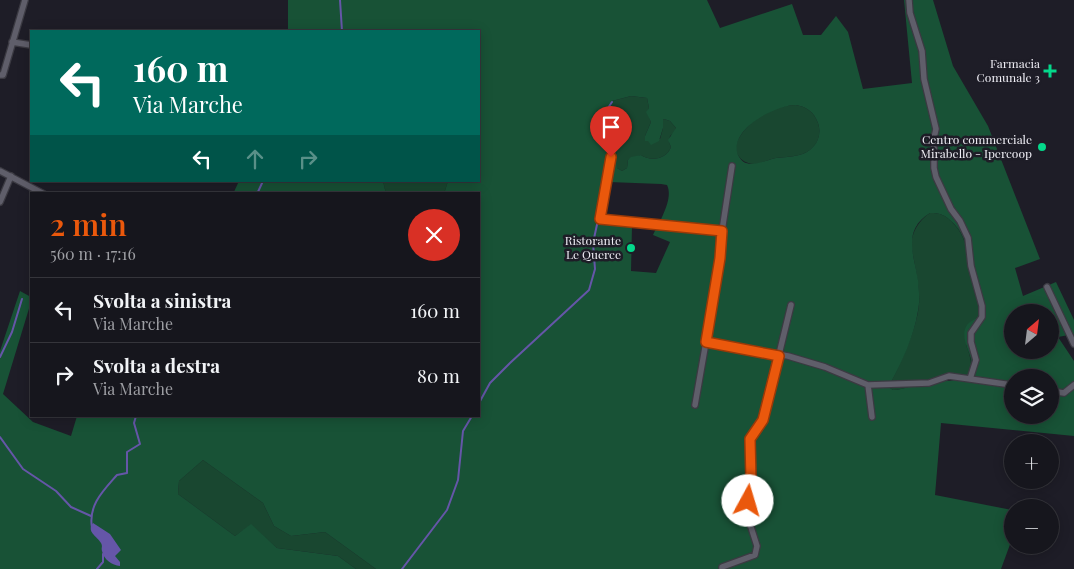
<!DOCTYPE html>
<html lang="it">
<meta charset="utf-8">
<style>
:root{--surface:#16161d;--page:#1f1f26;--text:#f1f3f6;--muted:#9e9fa4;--line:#35353b;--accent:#ea580c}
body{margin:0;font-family:"Playfair Display",serif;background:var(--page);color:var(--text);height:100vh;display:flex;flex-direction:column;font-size:19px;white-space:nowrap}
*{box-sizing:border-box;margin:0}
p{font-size:16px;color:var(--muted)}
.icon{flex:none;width:28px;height:28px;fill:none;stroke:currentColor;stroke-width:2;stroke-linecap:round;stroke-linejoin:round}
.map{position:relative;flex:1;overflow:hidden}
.details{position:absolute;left:30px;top:192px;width:450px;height:225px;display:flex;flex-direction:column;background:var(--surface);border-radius:0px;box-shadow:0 2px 12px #0003,0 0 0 1px var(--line)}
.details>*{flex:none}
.hud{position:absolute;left:30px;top:30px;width:450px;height:152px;border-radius:0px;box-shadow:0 2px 12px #0003,0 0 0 1px var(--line);background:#00695c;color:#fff;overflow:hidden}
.needle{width:32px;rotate:28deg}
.fabs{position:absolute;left:1004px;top:304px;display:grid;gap:10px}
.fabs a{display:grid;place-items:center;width:55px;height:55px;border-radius:50%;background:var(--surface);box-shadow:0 2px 12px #0003,0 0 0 1px var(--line);font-size:25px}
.pin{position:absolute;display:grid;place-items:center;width:42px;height:42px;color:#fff;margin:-51px -21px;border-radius:50% 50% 50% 0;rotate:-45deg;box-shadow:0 0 5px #0007}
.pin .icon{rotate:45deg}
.me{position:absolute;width:55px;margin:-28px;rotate:6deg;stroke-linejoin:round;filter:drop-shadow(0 0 4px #0008)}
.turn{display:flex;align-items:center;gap:18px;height:105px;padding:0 20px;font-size:22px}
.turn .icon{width:65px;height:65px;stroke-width:2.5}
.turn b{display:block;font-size:35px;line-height:42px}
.lanes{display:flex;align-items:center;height:48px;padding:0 20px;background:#0003;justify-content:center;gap:25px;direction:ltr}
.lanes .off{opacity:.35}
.round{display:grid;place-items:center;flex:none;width:52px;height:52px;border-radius:26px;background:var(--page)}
.headline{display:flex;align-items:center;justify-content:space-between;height:85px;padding:0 20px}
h1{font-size:30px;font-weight:600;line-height:38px;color:var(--accent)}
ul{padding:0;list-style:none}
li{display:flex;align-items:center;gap:15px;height:65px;padding:0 20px;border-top:1px solid var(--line)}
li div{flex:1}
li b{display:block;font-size:19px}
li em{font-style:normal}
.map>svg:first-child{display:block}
.green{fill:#194730}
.forest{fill:#185236;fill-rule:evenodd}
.water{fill:#6556a8}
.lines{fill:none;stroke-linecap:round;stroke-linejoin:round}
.stream{stroke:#6556a8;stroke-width:2}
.street-casing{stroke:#3b3a42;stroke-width:8}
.street{stroke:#5f5e6a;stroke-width:5.5}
.route-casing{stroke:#983908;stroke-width:12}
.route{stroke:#ea580c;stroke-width:9}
.poi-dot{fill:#04d98b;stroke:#1e1d27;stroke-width:2}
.labels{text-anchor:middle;stroke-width:5;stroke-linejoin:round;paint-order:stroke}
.poi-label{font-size:12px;fill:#eeedf4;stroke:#1e1d27;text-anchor:end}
</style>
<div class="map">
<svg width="1074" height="569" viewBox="0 0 1074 569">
<rect width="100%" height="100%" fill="#1e1d27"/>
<path class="green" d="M631,96L647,98L649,108L647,112L651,122L645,136L660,139L663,128V120L664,119L670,121L676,128L675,132L670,136L669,142L671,147C667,159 651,162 641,155L628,160L627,168L622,171L617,168L616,140L608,110L612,101Z
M796,105C807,107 814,112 818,123C823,138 814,152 799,155C791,157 783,157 776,158C771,159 766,161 761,163C747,168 730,155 738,140C748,120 774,105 796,105Z
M383,181H448L444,194H386Z
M930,213C939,213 944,214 951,221C970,239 967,258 972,282C974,293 978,304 983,315L966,345C982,385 958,377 930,381C918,383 904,390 893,390L890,388V384C901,363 918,326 919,303C920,284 914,263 911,244C913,231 918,221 930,213Z
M203,460L263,503L274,526L291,536L325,532L376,569H356L338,556L277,548L251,525L235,536L178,494L179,481Z"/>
<path class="forest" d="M288,0H707L720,28L792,4L803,35H821L836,16L848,32L863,89L912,83L904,0H933L953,66L988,126L1040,259L1015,268L1023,296L1056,282L1074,320V334L1058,337L1074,361V436L941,423L935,495L1012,510V539L1001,569H376L325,532L291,536L274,526L263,503L203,460L179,481L178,494L235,536L251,524L277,548L338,556L356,569H0V351L20,291L31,297V302L3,394L33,422L71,436L77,416H479V194H444L448,181H479V31H288ZM631,96L647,98L649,108L646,112L651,122L645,136V141H648L651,145L659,141L663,128V120L664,119L670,121L676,128L668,140L671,147C667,159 651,162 641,155L631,157L628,160L627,168L622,171L617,168L616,140L608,110L612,101ZM796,105C807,107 814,112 818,123C823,137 814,152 799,155C791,157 783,157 776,158C766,160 757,166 746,163C742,162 740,158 738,155C728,130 775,105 796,105ZM609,182L661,184L667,185C674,199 659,222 653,235L670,242L656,273L631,271L632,226L602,217ZM930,213C939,213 944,214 951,221C970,238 967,258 972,281C974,293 978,304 983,314C978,318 971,320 967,325C954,344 993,372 954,380C947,382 938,380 931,381C918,382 905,390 893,390L890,388V384C902,362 914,336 918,311C920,301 919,290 918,280C914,255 902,230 930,213ZM1012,312H1050V350H1012ZM1012,378H1050V415H1012Z
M239,181H383L386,194H233Z"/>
<path class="water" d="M93,523L110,534L121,550L115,556L120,562V566C112,565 104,560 102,551C101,547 103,547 101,543C97,536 86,532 93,523Z"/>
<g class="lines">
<path class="stream" d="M340,0L342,31
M610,156L612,152L605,118L606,111L612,102
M257,194L263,181
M0,357L12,332L22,299
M479,403L490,383L510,363L589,290L595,269L593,243L598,220
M0,437L23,469L56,491L71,507L91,516
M92,528C88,505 103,491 117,475L127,473V452L140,444L134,423L136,416
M97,569L103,562V554
M402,569L447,510L458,480L463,431L472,416"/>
<g class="street-casing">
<path id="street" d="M909,0L910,13L922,51L924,79L936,129L934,138V168L936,177L951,209L960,221L968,238L971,266L982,306V317L971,333V342L976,360L970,379
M12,42L31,45
M0,75H3L25,0
M611,157L600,219L722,231L720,258L706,342L788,356L825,367L868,385L929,383L949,376L1012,385
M0,171L44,194
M0,202L11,176
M722,231L732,166
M1047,287L1074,344
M868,385L872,417
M1050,391L1064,393L1074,385
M695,405L706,342
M722,569V567L755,555L757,546L750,524L748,501L751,480L750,439L763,420L791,305"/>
</g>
<use href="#street" class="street"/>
</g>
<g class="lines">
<g class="route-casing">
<path id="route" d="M611,157L600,219L722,231L720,258L706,342L779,356L763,420L750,439L751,480L748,501"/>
</g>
<use href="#route" class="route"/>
</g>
<g class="poi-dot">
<path d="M1047.5 63.5h5v5h5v5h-5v5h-5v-5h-5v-5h5z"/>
<circle cx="1042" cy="147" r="5"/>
<circle cx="631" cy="248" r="5"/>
</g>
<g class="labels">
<g class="poi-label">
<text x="1040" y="68">Farmacia<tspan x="1040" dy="14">Comunale 3</tspan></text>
<text x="1032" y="144">Centro commerciale<tspan x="1032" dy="14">Mirabello - Ipercoop</tspan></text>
<text x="621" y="245">Ristorante<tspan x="621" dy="14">Le Querce</tspan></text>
</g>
</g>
</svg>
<div class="fabs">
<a><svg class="needle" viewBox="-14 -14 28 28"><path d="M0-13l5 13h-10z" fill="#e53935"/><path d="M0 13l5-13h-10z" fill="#9e9fa4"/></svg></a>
<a><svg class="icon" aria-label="layers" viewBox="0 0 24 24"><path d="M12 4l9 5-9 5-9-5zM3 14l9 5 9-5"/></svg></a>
<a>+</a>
<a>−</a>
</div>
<div class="pin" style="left:611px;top:157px;background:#d93025"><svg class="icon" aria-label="arrive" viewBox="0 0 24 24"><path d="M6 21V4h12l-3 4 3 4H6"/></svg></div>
<svg class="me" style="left:748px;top:501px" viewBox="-20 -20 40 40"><circle r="19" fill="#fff"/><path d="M0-13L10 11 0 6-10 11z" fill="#ea580c"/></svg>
<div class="hud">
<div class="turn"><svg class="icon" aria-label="left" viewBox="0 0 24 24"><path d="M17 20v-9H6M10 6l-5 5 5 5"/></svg><div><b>160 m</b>Via Marche</div></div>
<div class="lanes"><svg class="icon" aria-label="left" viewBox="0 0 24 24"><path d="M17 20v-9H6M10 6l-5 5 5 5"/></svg><svg class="icon off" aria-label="ahead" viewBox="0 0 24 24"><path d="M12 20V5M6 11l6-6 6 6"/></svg><svg class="icon off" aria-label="right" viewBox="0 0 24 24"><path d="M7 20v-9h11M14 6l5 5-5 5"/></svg></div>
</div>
<section class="details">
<div class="headline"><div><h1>2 min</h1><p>560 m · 17:16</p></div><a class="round" style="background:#d93025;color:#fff"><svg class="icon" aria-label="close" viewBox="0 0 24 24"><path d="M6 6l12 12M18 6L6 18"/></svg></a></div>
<ul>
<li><svg class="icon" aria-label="left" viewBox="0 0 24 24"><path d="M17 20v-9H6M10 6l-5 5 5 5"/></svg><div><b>Svolta a sinistra</b><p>Via Marche</p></div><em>160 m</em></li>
<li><svg class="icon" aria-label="right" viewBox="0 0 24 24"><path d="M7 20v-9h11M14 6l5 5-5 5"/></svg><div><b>Svolta a destra</b><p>Via Marche</p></div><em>80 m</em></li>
</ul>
</section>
</div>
